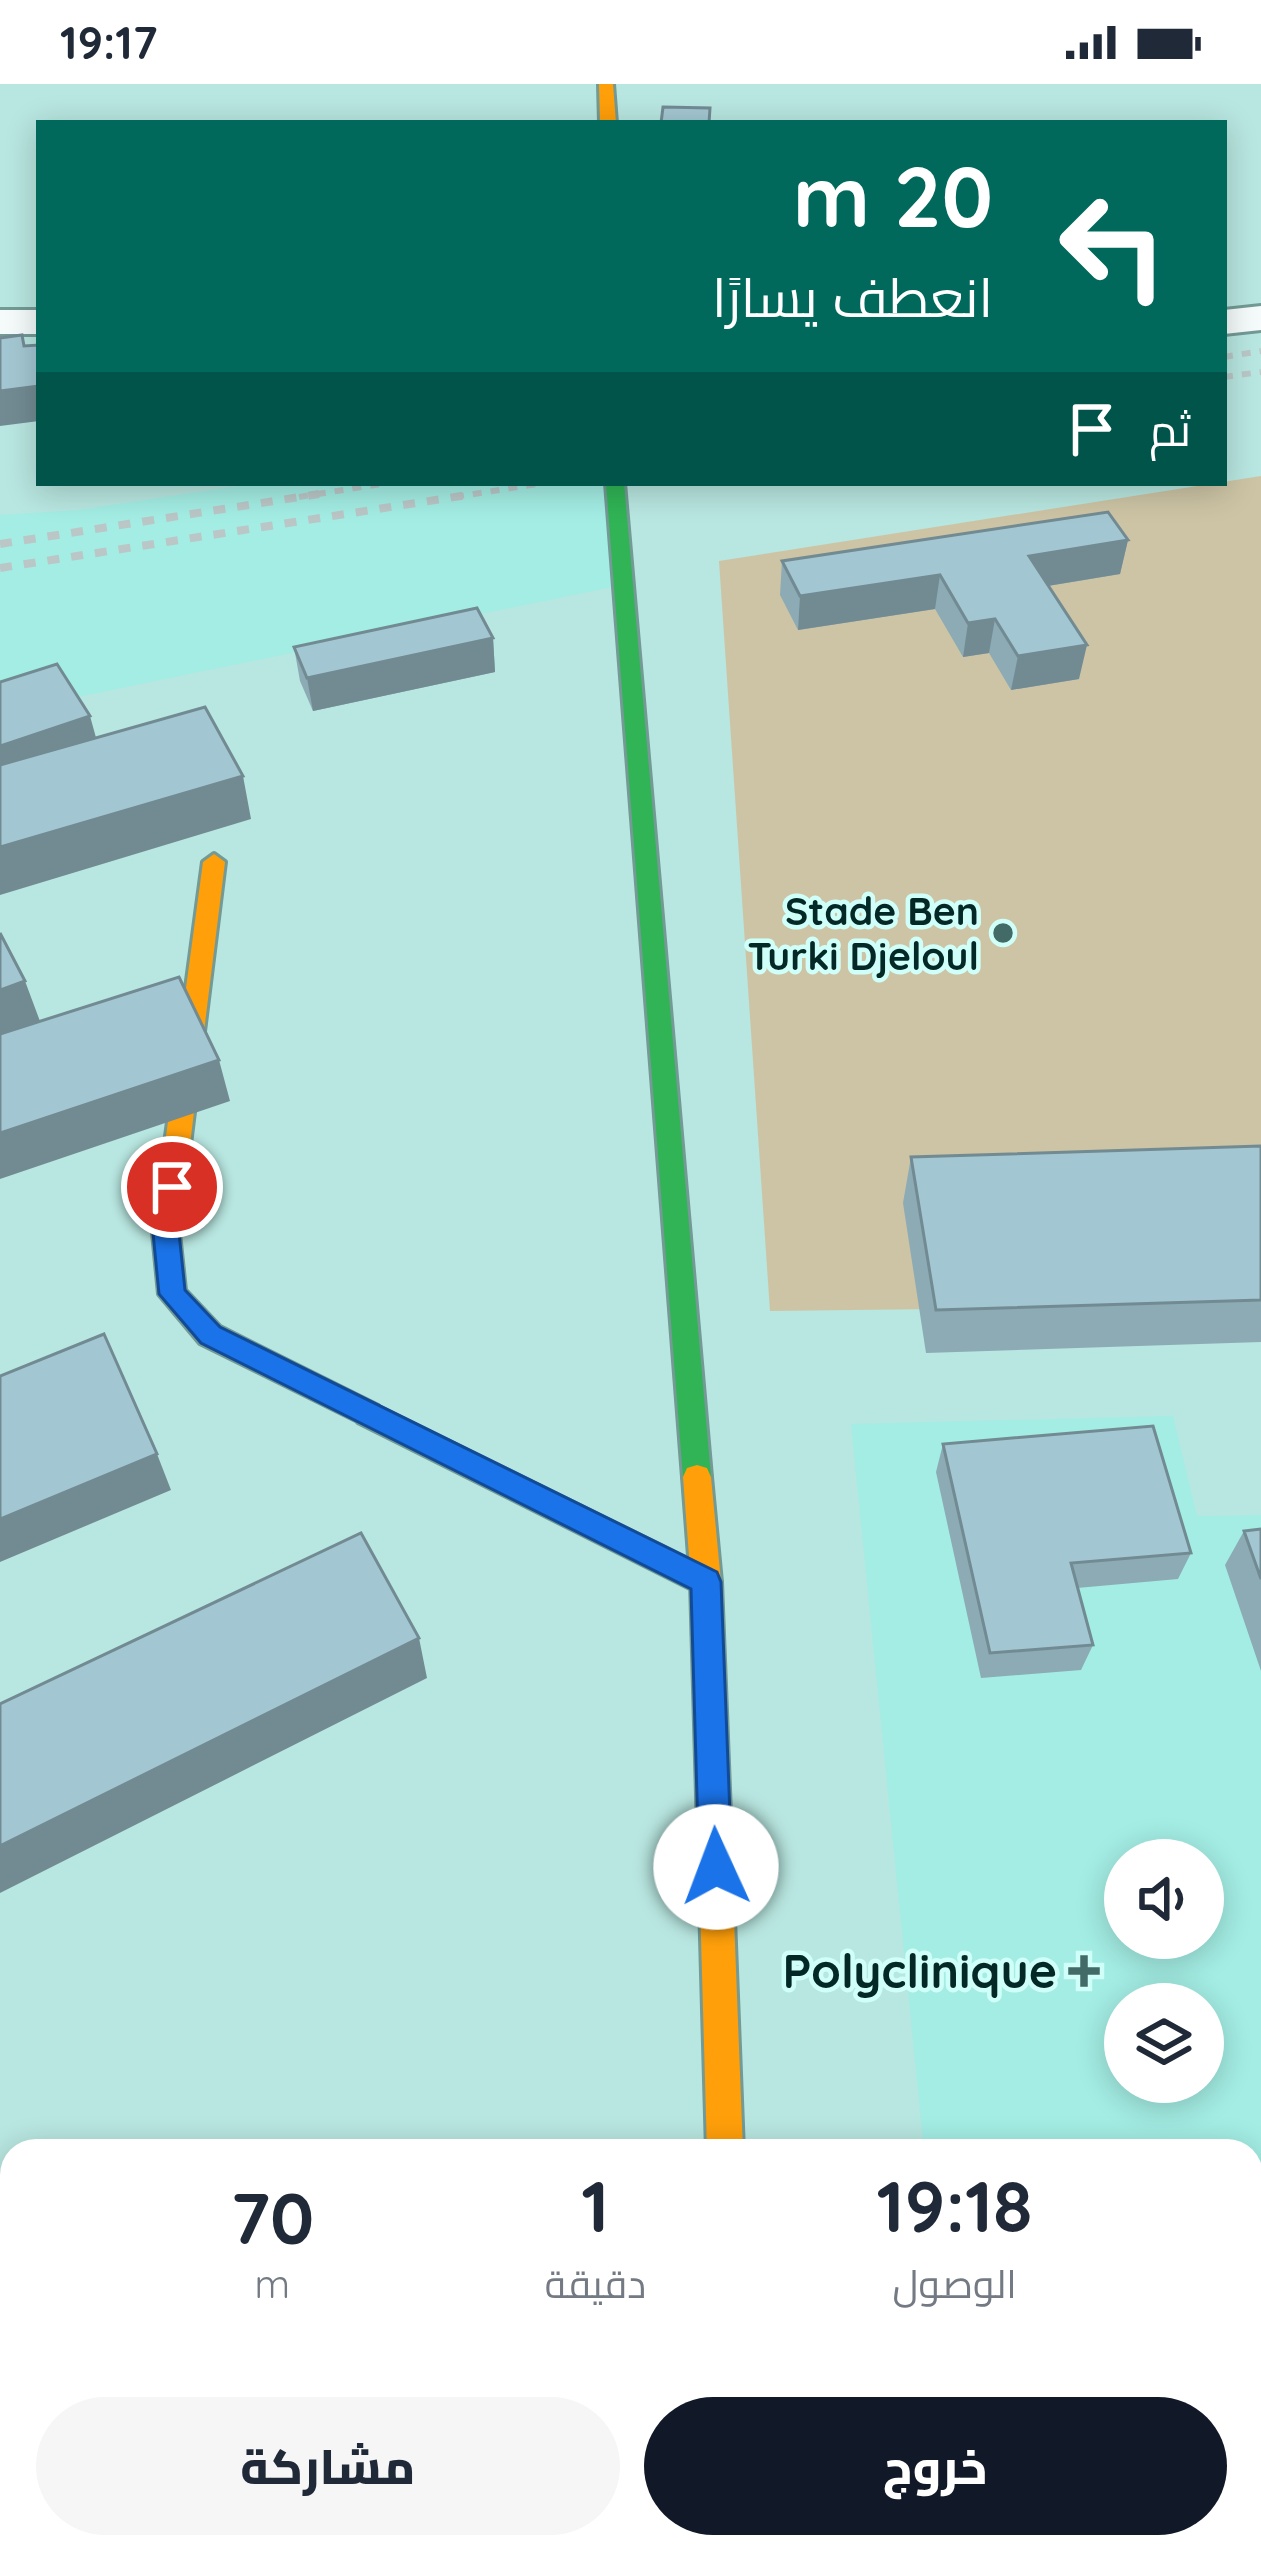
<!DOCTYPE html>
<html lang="ar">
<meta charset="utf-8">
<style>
:root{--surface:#fff;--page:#f6f6f7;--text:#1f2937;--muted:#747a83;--accent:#111827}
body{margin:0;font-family:Quicksand,Cairo,sans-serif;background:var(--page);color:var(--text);direction:rtl;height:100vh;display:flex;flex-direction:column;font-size:45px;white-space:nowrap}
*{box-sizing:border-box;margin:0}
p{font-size:39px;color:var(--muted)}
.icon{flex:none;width:66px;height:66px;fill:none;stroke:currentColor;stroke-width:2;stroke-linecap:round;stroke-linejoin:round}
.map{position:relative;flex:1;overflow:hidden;direction:ltr}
.panel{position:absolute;left:0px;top:2055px;width:1263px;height:420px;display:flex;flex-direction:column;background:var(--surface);border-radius:36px 36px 0 0;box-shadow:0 6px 30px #0003;direction:rtl}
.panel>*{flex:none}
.hud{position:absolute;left:36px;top:36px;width:1191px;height:366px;border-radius:0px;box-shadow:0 6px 30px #0003;direction:rtl;background:#00695c;color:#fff;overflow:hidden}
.controls{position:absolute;left:1104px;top:1755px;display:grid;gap:24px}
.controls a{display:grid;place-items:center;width:120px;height:120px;border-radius:50%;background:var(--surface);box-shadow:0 6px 30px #0003;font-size:60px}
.pin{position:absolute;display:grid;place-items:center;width:102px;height:102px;color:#fff;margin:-51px;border:6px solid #fff;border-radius:50%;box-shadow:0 3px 12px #0007}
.me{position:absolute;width:132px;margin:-66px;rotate:358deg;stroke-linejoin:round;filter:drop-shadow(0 0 9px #0008)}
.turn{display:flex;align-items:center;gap:42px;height:252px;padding:0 36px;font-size:54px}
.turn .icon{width:156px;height:156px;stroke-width:2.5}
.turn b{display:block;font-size:84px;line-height:102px}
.then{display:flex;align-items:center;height:114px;padding:0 36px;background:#0003;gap:24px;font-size:45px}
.eta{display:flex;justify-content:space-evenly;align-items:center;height:204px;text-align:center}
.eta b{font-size:72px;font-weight:800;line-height:84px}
.action{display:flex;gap:24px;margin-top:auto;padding:24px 36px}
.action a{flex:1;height:138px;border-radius:72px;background:var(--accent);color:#fff;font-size:48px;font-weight:800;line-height:138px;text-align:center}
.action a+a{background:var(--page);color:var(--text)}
.status{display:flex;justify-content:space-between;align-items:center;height:84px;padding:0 60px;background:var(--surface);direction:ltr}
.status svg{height:33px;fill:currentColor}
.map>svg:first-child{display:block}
.built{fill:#a3ede4;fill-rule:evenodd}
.green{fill:#cdc4a5}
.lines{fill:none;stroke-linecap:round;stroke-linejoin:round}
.street-casing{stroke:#739a95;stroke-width:6}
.fast-casing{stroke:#739a95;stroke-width:6}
.slow-casing{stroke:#739a95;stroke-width:6}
.street{fill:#f4fbfa;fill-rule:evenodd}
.fast{fill:#30b455;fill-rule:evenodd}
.slow{fill:#ff9f0a;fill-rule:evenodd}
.rail-far1{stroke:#bac7c6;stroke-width:6;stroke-dasharray:9 9;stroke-linecap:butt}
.rail{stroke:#bac7c6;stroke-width:8;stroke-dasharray:12 12;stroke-linecap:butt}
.wall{fill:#8cabb5}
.shaded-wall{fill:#728b93}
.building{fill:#a3c7d2;stroke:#728b93;stroke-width:3}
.route{fill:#1a73e8;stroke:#114b97;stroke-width:3}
.poi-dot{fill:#426a66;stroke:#cffff8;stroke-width:4.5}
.labels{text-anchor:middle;stroke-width:9;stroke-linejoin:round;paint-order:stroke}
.poi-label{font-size:39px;font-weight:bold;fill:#032825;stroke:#cffff8;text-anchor:end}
.near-poi-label{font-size:48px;font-weight:bold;fill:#032825;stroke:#cffff8;text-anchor:end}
</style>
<div class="status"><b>19:17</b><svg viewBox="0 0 49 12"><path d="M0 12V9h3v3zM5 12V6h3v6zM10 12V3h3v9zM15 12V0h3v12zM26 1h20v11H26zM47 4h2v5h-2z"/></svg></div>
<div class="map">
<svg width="1261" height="2475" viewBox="0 0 1261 2475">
<rect width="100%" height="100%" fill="#b8e6e0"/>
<path class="built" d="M258,399H606L617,502L0,629V431L78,426Z
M1173,1332L1197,1432L1261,1431V2475H965L964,2463H1251V2067H924L851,1340ZM1125,1776H1203V1854H1125ZM1125,1920H1203V1998H1125Z"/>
<path class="green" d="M1261,392V1221L770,1227L719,477Z"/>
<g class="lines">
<g class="street-casing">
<path id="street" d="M1261,222V246L1224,250V226Z
M0,226H39V250H0Z"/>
</g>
<g class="fast-casing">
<path id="fast" d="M606,399H624L711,1393L707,1402L697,1405L687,1402L683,1393Z
M368,1318L716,1489L721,1498L716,1507L706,1511L696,1507L358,1338L354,1330L358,1322Z
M723,2463H763L764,2475H724Z"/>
</g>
<g class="slow-casing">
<path id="slow" d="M599,0H613L616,39H600Z
M214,770L225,778L179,1149L185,1206L220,1243L378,1322L382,1330L378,1338L368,1342L200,1259L159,1210L153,1149L203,778Z
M697,1381L707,1384L711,1393L721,1498L743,2067H707L691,1498L683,1393L687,1384Z"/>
</g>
<use href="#street" class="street"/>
<use href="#fast" class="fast"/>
<use href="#slow" class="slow"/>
<path class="rail-far1" d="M1224,273L1261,267
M1224,293L1261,288
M299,413L387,399
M455,413L543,399"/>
<path class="rail" d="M0,460L319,410
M0,484L474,410"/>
</g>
<path class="wall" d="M1128,456L1120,490L1048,502L1079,595L1011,606L989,569L963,573L935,525L798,546L780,511L782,477Z
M493,554L495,588L313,627L300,597L294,563Z
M1261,1062V1258L926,1269L903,1119L911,1073Z
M943,1360L1191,1469L1178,1495L1077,1504L1093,1561L1081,1586L981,1594L936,1388Z
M1261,1445V1587L1225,1481L1244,1447Z"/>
<path class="shaded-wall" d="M39,302V337L0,342V307Z
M1128,456L1120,490L1023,506L1029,472Z
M940,491L935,525L798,546L800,512Z
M995,535L989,569L963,573L968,539Z
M493,554L495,588L313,627L307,594Z
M1087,561L1079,595L1011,606L1018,572Z
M90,632L105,686L0,721V662Z
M243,692L251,735L0,811V763Z
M25,897L44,948L0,965V906Z
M219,976L230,1017L0,1095V1049Z
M157,1370L171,1406L0,1478V1435Z
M419,1554L427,1594L0,1809V1762Z
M46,2463H76L75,2475H44Z
M293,2463H307L306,2475H292Z"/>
<path class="building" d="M663,23L710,24L709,39H661Z
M22,251L24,262L39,261V302L0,307V254Z
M1108,428L1128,456L1029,472L1087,561L1018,572L995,535L968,539L940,491L800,512L782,477Z
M477,524L493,554L307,594L294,563Z
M57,580L90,632L0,662V598Z
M205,623L243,692L0,763V681Z
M0,849L25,897L0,906Z
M179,893L219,976L0,1049V950Z
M1261,1062V1216L936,1226L911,1073Z
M104,1250L157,1370L0,1435V1292Z
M1153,1342L1191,1469L1071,1479L1093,1561L990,1569L943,1360Z
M1261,1445V1495L1244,1447Z
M361,1449L419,1554L0,1762V1620Z
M12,2136V2463H46L44,2475H0V2137Z
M95,2463H293L292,2475H95Z
M529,2463H656L657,2475H530Z"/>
<path class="route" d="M172,1093L185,1103L179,1149L185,1206L220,1243L717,1488L721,1498L732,1783L727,1794L716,1799L704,1794L699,1783L691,1505L201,1259L159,1210L153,1149L159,1103Z"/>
<g class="poi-dot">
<circle cx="1003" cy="849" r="12"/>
<path d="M1078 1869h12v12h12v12h-12v12h-12v-12h-12v-12h12z"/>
</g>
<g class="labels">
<g class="poi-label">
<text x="979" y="841">Stade Ben<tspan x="979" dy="45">Turki Djeloul</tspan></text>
</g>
<g class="near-poi-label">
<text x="1057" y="1904">Polyclinique</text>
</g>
</g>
</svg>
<div class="controls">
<a><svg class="icon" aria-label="sound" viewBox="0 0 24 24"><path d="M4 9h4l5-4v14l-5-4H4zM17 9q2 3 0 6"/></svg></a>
<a><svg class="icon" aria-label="layers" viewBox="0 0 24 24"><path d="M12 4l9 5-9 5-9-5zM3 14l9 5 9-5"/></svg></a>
</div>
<div class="pin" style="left:172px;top:1103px;background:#d93025"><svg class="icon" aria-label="arrive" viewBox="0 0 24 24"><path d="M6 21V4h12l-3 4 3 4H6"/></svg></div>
<svg class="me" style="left:716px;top:1783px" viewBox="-20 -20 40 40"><circle r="19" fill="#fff"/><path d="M0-13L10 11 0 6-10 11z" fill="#1a73e8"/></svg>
<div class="hud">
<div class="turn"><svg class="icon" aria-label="left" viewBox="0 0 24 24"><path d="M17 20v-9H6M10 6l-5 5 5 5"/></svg><div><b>20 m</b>انعطف يسارًا</div></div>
<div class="then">ثم<svg class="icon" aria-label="arrive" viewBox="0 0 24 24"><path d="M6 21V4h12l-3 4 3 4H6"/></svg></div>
</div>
<section class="panel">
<div class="eta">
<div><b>19:18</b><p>الوصول</p></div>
<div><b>1</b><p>دقيقة</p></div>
<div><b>70</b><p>m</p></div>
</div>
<div class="action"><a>خروج</a><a>مشاركة</a></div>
</section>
</div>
